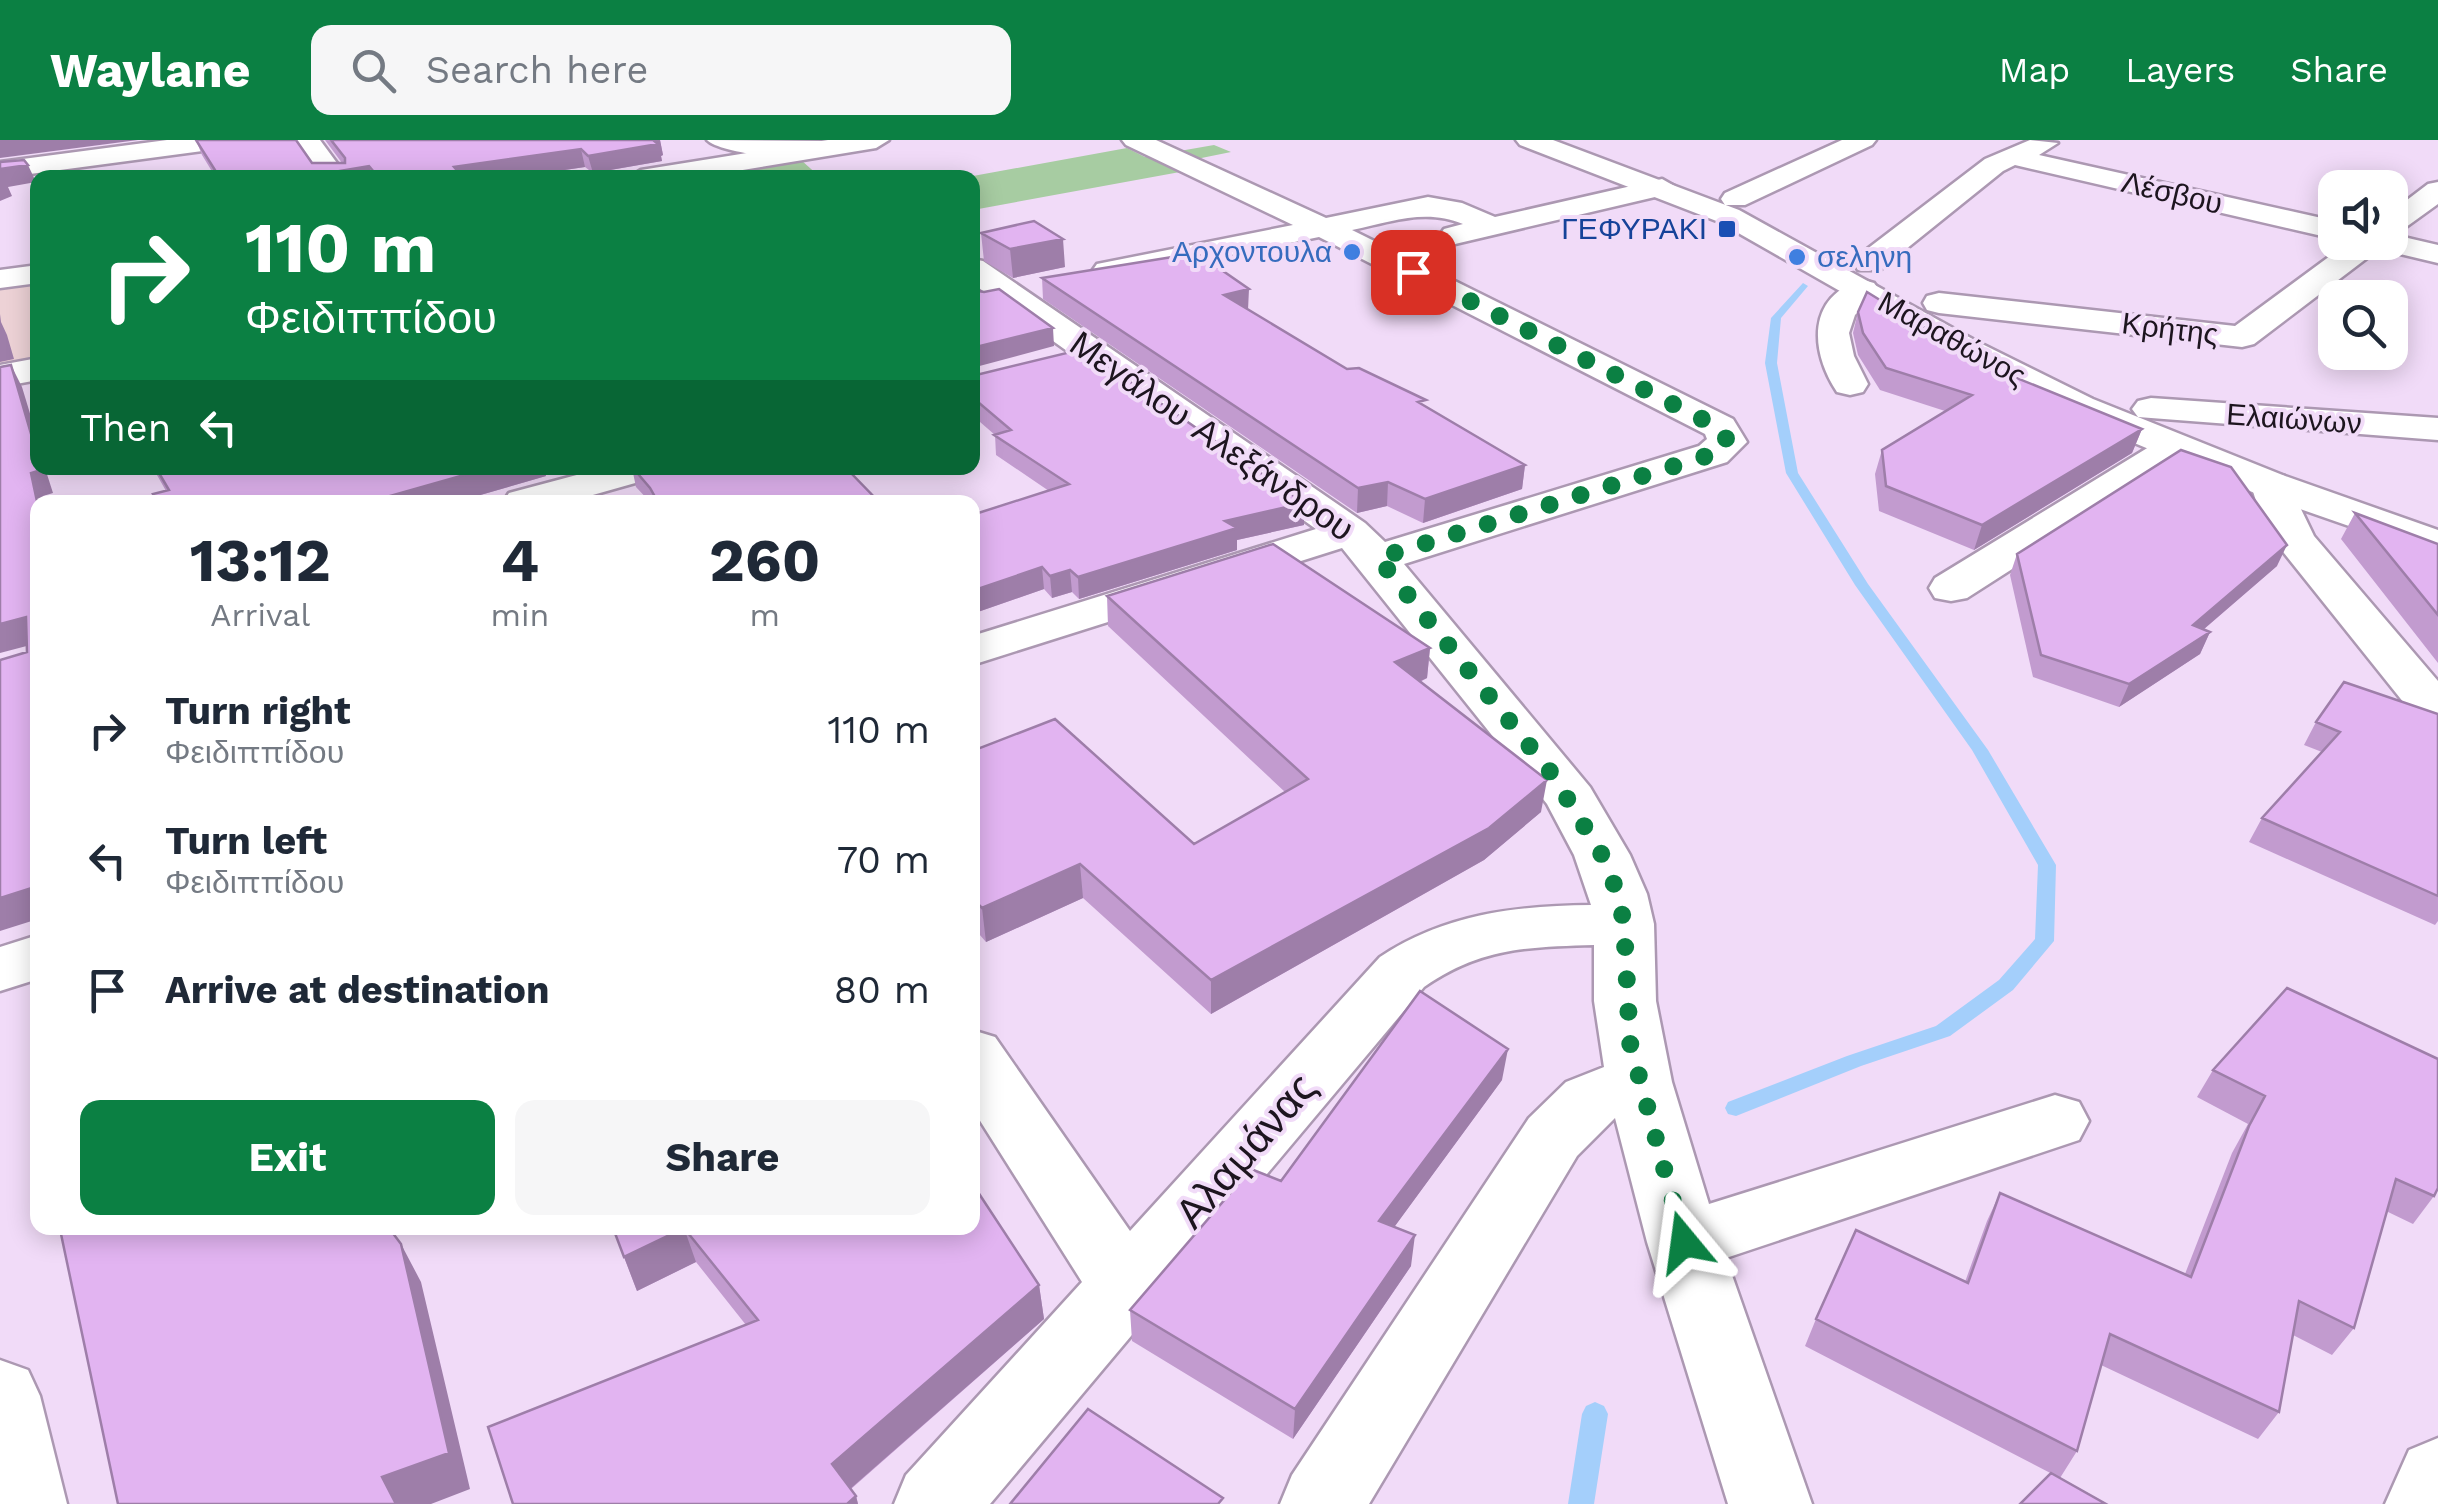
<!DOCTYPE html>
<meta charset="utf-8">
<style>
:root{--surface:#fff;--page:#f6f6f7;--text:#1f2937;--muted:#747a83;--accent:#0b8043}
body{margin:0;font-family:"Work Sans",sans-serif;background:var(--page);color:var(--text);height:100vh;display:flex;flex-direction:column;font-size:38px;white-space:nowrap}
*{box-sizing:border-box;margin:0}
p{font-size:32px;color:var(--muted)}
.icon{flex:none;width:55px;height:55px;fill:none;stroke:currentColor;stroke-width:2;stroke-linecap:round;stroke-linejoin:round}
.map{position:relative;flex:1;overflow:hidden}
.sheet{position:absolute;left:30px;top:355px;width:950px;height:740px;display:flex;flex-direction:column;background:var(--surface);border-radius:20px;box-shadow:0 5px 25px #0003}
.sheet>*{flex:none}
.top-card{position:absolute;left:30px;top:30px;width:950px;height:305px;border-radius:20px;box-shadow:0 5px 25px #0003;background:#0b8043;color:#fff;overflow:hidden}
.tools{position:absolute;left:2318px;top:30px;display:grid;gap:20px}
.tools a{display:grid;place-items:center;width:90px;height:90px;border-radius:20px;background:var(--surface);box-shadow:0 5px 25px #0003;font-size:50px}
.pin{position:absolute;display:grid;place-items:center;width:85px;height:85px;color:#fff;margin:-42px;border-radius:20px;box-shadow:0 5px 15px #0006}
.me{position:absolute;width:110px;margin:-55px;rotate:344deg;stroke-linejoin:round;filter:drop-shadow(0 0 8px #0008)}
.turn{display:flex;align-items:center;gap:35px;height:210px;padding:0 50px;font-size:45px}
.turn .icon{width:130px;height:130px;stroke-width:2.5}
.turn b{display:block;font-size:70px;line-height:85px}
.then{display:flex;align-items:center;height:95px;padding:0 50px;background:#0003;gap:20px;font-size:38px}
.eta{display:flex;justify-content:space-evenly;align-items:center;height:170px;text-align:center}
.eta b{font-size:60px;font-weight:700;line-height:70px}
.action{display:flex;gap:20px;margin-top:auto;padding:20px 50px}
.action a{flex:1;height:115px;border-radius:20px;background:var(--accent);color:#fff;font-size:40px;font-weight:700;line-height:115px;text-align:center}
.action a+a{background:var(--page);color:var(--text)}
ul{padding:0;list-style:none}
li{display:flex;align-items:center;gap:30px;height:130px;padding:0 50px}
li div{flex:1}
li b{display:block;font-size:38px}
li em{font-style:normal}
header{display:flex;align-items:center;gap:60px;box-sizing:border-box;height:140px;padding:0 50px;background:var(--accent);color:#fff}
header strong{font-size:48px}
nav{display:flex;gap:55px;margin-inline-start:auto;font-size:35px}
.search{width:700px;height:90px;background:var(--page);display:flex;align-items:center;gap:25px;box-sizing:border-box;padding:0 35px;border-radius:20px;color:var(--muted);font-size:38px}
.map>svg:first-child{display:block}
.education{fill:#edd2d6}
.green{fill:#a7cca2}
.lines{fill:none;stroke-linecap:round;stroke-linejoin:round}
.stream{fill:#a4cffb;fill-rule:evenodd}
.minor-casing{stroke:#ac98b2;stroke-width:5}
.major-casing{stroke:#ac98b2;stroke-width:5}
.minor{fill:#fff;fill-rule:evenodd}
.major{fill:#fff;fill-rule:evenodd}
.wall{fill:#c29bcf}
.shaded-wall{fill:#9e7ea9}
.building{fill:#e2b4f1;stroke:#9e7ea9;stroke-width:2.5}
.route{stroke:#0b8043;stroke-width:18;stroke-dasharray:0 32.4}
.transit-dot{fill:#1a4fb4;stroke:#f1dbf8;stroke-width:4}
.shop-dot{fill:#3f7fe0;stroke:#f1dbf8;stroke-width:4}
.labels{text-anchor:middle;stroke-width:8;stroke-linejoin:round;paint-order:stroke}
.far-street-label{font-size:30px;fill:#1d151f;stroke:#f1dbf8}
.far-transit-label{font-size:30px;fill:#164399;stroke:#f1dbf8;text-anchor:end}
.far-shop-label{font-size:30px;fill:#366cbe;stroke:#f1dbf8;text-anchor:end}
.street-label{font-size:35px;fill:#1d151f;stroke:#f1dbf8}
.near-street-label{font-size:42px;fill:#1d151f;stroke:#f1dbf8}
</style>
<header>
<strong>Waylane</strong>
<div class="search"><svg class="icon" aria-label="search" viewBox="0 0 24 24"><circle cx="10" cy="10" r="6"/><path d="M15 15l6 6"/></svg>Search here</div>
<nav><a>Map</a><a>Layers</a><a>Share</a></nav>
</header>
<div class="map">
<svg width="2438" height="1364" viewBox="0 0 2438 1364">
<rect width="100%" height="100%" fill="#f1dbf8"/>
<path class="education" d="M37,144V218L0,225V149Z"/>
<path class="green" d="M1214,5L1231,12L1167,25L1180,32L973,70L972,38H962L1127,8L1145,17Z
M801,20L820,37L696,38Z"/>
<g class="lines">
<path class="stream" d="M1803,143L1808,146L1781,178L1777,223L1798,333L1868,444L1988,610L2056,725L2054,801L2013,850L1950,896L1861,926L1736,976L1728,974L1725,968L1728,962L1847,916L1936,886L1999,840L2035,799L2038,725L1972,610L1855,445L1786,333L1765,223L1771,178Z
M1595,1262L1604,1266L1608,1274L1594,1364H1568L1582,1274L1586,1266Z"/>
<g class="minor-casing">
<path id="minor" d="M167,0H238L225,8L0,38V22Z
M294,0H320L348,38H321Z
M707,0L822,1L835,9C820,25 721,15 707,0Z
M1122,0H1156L1326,78L1428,57L1462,63L1495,77L1662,39L1676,47L1672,53L1455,104L1444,101L1440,95L1444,89L1463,84C1426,68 1390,82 1352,90L1733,279L1747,302L1727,322L1404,424L1590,647L1630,715L1647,754L1654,784L1656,861L1672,942L1709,1064L2055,955L2079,962L2089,981L2079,1000L1726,1118L1812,1364H1728L1647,1102L1615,978L1577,1016L1369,1364H1280L1292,1335L1529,978L1566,942L1604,927L1594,861V805C1527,807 1480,808 1424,847L990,1364H894L906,1335L1082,1142L972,968V890L995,897L1130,1091L1380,817C1445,774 1515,766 1591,765L1574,715L1547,664L1342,408L972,525V496L1316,389L972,143V119L983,121L1365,383L1385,402L1699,306L1707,299L1705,294L1319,97L1108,140L1097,138L1092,131L1097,124L1293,85L1126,5Z
M1842,0H1876L1872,5L1745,65H1725L1721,59L1725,53Z
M2030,0L2058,3L2039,15L2335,81V99L2015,25L2003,31L1880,130H1858L1854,123L1858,116L1985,19Z
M2438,42V64L2395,95L2438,105V123L2379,109L2254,204L2242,207L1939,173L1927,170L1923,163L1927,156L1939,153L2235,186L2349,102H2390V73L2428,44Z
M1863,140L1874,143L1879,150L1855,175L1849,193L1854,216L1868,244L1863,252L1850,255L1837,252C1810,212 1806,155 1863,140Z
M38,218V240L0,247V225Z
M2151,258L2438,278V300L2138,277L2132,269L2138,261Z
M2176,295L2190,299L2195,307L2190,315L1967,458L1951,461L1935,458L1929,448L1935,438L2162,299Z
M603,328H666L660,336L568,362H503L509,353Z
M2271,333L2285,336L2314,396L2438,541V587L2420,583L2276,403L2262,380L2251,345L2257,336Z
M38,795V839L0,851V807Z
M0,1220L28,1230L40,1256L67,1364H0Z
M2438,1298V1364H2385L2409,1310Z"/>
</g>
<g class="major-casing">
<path id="major" d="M828,0H889L876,8L694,38H628L641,30Z
M1516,0H1553L1739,70L1978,202L2093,259L2285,336L2438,390V417L2257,354L2067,275L1954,216L1719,82L1520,5Z
M38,125V143L0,148V130Z"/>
</g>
<use href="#minor" class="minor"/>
<use href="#major" class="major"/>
</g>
<path class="wall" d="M196,0L312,23H342L325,0H660L663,15L661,16L662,21L593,33L585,27L510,38H216L202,15Z
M981,93L1065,127L1013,138L984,121Z
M1042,138L1248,170L1347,229L1425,267L1525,325L1522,349L1423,383L1387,366L1357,373L1043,159Z
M1858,172L2003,236L2142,289L2132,313L1974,410L1879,371L1875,334L1882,310L1945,271L1880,250L1858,215L1853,193Z
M972,236L1304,385L1237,400V410L1079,459L1072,452L1052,458L1044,449L972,474V375L1049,351L996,315L995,295L972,275Z
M153,328H543L546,336L456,362H157L153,354L166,351Z
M632,328H851L847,329L879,362H650L636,347Z
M2355,373L2438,404V523L2341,399Z
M2017,414L2277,426L2203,490L2210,492L2200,514L2119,567L2033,537L2010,435Z
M1107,456L1430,508L1427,538L1420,542L1541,672L1484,720L1211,874L1083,758L986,802L972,786V611L1194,704L1285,652L1108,486Z
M2438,574V781L2435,785L2249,702L2262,678L2322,612L2304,605L2316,582Z
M2287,848L2434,1056L2413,1084L2386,1071L2354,1188L2332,1215L2293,1195L2279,1272L2258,1299L2101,1225L2077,1311L2060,1338L1805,1206L1816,1179L1965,1142L1987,1081L2000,1053L2185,1134L2232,1013L2248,984L2197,957L2213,930Z
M1502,940L1394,1087L1411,1126L1293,1299L1132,1201L1130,1170L1281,1041Z
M613,1088H972L1039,1145L1044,1179L851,1349L856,1356L858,1364H513L746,1185L696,1122L637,1151Z"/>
<path class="shaded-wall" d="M0,0H138L0,18Z
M652,0H660L663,15L661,16L662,21L593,33L588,16Z
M581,9L585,27L510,38H445L454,27Z
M28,25L36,42L8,47L12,56L0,61V29Z
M369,26L373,38H298Z
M1063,99L1065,127L1013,138L1010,109Z
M1249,149L1248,170L1224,155Z
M0,174L1,182L7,195L14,219L0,222Z
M1053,188L1054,206L972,228V208Z
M11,225L22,247L38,300V318Z
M2142,289L2132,313L1974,410L1982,385Z
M1525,325L1522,349L1423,383L1425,359Z
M40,328H45L53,353L43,356L44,362H38L31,333Z
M489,328H543L546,336L456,362H369Z
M1388,342L1387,366L1357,373L1358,348Z
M1304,363V385L1237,400V410L1079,459L1078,437L1225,381Z
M2287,405L2277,426L2183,507L2193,485Z
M1042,427L1044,449L972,474V451Z
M1070,430L1072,452L1052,458L1050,436Z
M26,477L38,503L0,513V484Z
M2210,492L2200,514L2119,567L2129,544Z
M1430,508L1427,538L1392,554L1395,522Z
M1547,640L1541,672L1484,720L1211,874V840Z
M1080,724L1083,758L986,802L982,768Z
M38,746V779L0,791V758Z
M1508,909L1502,940L1376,1112L1379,1081Z
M684,1088L696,1122L637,1151L624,1117Z
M1415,1095L1411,1126L1293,1299L1295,1269Z
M401,1104L421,1142L470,1349L431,1364H396L382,1337Z
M1039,1145L1044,1179L842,1356L832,1324Z
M856,1356L858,1364H847Z"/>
<path class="building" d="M196,0H296L312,23H345V18L331,0H653L658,4L588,16L581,9L454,27L461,35L445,38H379L369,26L298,38H220Z
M24,20L28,25L0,29V22Z
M1034,81L1063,99L1010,109L981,93Z
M1197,113L1249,149L1224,155L1347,229L1359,228L1426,260L1418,262L1525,325L1425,359L1388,342L1358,348L1042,138Z
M999,149L1053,188L972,208V150L984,152Z
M1867,152L2003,236L2007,234L2142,289L1982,385L1886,346L1882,310L1972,255L1886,228L1863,193L1858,172Z
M1083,209L1304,363L1225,381L1237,388L1078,437L1070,430L1050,436L1042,427L972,451V375L1069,344L994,295L1011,290L972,257V236Z
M11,225L38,318V328H40L41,330L31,333L38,366V746L0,758V520L27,512L26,477L0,484V227Z
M2181,310L2231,327L2287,405L2193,485L2210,492L2129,544L2041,515L2017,414Z
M156,328H489L369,362H158L153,354L169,350Z
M633,328H846L879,362H658L650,348Z
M2355,373L2438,404V475Z
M1273,404L1430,508L1395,522L1547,640L1489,688L1211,840L1080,724L982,768L972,758V611L1055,579L1194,704L1308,639L1107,456Z
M2344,542L2438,574V756L2262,678L2340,592L2316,582Z
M2287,848L2438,919V1048L2434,1056L2396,1039L2354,1188L2299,1161L2279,1272L2110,1194L2077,1311L1816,1179L1856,1090L1968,1143L2000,1053L2191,1137L2249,986L2265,956L2213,930Z
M1420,851L1508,909L1379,1081L1415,1095L1295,1269L1130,1170L1251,1029L1281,1041Z
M972,1043L1039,1145L832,1324L856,1356L847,1364H513L488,1287L758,1180L684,1088L624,1117L613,1088H972Z
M75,1088H389L401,1104L449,1313L382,1337L396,1364H118L61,1094Z
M1088,1269L1223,1358L1218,1364H1010Z
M2051,1333L2106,1364H2020Z"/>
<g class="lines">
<path class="route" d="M1413,132L1720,288L1728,302L1713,314L1378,418L1552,634L1602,715L1618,754L1624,784L1630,903L1684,1102"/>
</g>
<rect class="transit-dot" x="1717" y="79" width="20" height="20" rx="5"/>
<g class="shop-dot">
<circle cx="1352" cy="112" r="10"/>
<circle cx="1797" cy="117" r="10"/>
</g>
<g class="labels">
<g class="far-street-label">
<text transform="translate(2172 53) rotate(13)" y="10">Λέσβου</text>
<text transform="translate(2170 189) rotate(7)" y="10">Κρήτης</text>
<text transform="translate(1952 199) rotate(29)" y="10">Μαραθώνος</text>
<text transform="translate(2294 279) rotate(4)" y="10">Ελαιώνων</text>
</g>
<g class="far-transit-label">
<text x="1707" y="99">ΓΕΦΥΡΑΚΙ</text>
</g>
<g class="far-shop-label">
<text x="1332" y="122">Αρχοντουλα</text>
<text x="1817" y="127" text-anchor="start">σεληνη</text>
</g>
<g class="street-label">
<text transform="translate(1212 296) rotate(35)" y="12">Μεγάλου Αλεξάνδρου</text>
</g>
<g class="near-street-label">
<text transform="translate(1245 1010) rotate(-49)" y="15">Αλαμάνας</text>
</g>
</g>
</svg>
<div class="tools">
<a><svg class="icon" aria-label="sound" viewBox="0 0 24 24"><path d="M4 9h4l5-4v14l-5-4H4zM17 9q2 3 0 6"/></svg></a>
<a><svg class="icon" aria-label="search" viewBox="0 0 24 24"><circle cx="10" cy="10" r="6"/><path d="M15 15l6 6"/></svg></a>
</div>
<div class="pin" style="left:1413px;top:132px;background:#d93025"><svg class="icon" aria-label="arrive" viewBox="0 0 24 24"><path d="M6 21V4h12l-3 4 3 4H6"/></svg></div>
<svg class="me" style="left:1684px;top:1102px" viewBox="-20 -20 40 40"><path d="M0-17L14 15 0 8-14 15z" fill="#0b8043" stroke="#fff" stroke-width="4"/></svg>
<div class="top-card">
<div class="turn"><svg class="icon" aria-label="right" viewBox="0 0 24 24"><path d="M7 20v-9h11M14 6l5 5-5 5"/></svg><div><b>110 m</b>Φειδιππίδου</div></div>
<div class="then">Then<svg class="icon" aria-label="left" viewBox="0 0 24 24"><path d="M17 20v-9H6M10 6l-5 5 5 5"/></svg></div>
</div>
<section class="sheet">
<div class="eta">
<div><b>13:12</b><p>Arrival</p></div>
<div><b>4</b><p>min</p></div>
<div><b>260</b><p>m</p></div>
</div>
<ul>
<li><svg class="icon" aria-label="right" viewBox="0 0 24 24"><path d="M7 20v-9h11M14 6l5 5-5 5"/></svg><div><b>Turn right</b><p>Φειδιππίδου</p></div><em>110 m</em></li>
<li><svg class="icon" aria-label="left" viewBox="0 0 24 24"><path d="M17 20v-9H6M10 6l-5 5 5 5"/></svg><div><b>Turn left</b><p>Φειδιππίδου</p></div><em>70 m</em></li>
<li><svg class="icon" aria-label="arrive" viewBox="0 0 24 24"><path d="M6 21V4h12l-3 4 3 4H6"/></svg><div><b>Arrive at destination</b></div><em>80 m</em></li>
</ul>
<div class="action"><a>Exit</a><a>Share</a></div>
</section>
</div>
